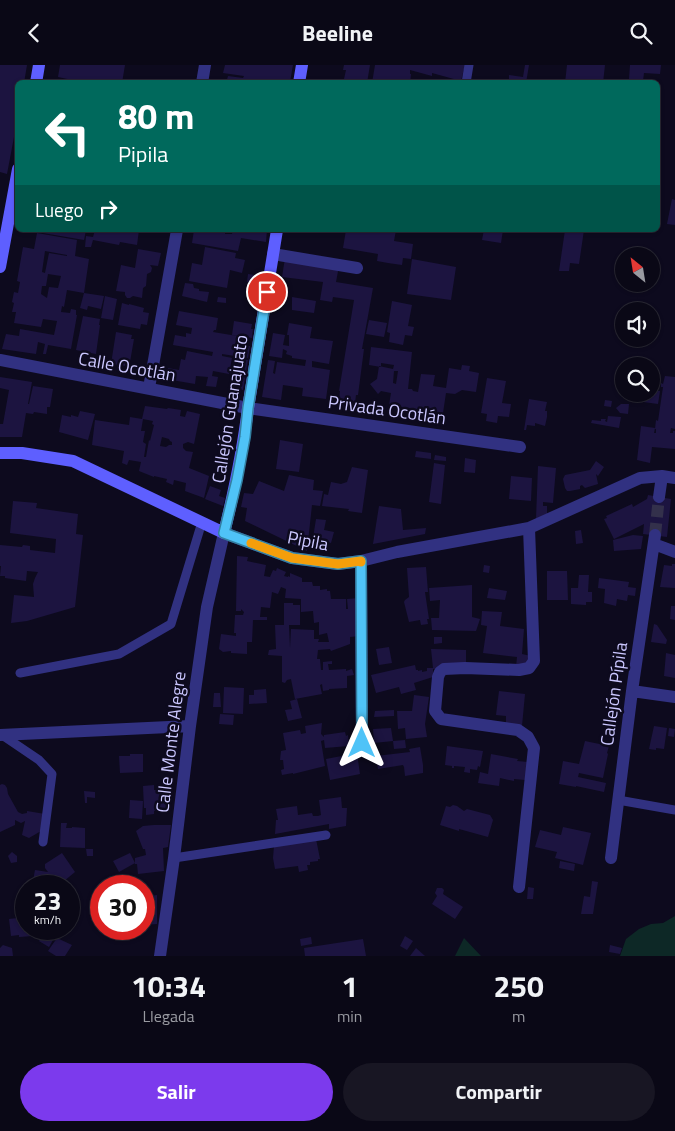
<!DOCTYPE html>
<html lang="es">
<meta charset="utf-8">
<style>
:root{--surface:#0a0816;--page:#181623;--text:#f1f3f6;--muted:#999aa1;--line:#2a2935;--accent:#7c3aed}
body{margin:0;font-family:"Titillium Web",sans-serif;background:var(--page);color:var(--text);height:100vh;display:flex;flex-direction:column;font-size:19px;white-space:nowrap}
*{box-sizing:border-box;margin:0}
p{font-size:16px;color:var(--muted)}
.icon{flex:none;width:28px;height:28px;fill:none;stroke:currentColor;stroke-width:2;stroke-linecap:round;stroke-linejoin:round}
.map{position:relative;height:891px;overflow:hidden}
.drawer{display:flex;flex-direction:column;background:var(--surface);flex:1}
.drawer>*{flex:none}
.banner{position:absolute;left:15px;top:15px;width:645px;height:152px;border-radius:8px;box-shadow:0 1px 4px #0004,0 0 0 1px var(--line);background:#00695c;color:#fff;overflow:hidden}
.needle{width:32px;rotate:330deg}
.controls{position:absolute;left:615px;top:182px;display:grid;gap:10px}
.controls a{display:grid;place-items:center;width:45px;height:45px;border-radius:50%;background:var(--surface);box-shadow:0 1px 4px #0004,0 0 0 1px var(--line);font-size:25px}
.speed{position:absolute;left:15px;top:810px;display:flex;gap:10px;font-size:25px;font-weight:700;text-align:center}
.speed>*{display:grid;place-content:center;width:65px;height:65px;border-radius:50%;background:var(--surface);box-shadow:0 1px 4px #0004,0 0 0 1px var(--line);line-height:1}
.speed small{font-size:12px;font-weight:400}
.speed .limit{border:8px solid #d22;background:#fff;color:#111}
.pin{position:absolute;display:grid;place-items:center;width:42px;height:42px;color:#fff;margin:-21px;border:2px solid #fff;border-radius:50%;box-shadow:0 1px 5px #0007}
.me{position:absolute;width:55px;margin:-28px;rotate:0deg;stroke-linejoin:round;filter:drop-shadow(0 0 4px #0008)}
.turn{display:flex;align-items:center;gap:18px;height:105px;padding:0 20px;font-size:22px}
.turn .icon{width:65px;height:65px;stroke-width:2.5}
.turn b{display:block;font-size:35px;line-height:42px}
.then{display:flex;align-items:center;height:48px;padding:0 20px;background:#0003;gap:10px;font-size:19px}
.eta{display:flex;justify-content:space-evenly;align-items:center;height:85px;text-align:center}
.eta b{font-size:30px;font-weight:700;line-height:35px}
.button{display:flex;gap:10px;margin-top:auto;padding:10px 20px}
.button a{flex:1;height:58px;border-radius:30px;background:var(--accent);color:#fff;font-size:20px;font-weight:700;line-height:58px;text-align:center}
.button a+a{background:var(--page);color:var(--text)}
header{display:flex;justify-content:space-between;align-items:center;height:65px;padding:0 20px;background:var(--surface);font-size:22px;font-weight:700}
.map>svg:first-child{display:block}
.green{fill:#0d2826}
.building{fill:#1c1440;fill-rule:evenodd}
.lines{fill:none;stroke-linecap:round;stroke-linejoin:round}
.street-tunnel{stroke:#33304b;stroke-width:12;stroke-dasharray:12 6;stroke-linecap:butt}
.lane{stroke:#313181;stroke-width:9}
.street{stroke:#313181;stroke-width:12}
.secondary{stroke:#5e5fff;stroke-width:12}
.route-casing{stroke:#337fa1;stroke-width:12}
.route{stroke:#4fc3f7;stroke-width:9}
.slow{stroke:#f59e0b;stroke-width:9}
.labels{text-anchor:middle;stroke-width:5;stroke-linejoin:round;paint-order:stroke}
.street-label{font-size:18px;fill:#cbc7ff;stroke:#0d0a1e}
</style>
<header><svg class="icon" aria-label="back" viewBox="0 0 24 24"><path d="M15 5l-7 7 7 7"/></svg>Beeline<svg class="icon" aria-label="search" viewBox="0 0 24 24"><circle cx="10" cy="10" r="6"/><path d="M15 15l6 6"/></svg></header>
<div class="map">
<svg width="675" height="891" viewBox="0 0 675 891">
<rect width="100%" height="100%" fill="#0d0a1e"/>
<path class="green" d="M675,851V891H620L626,874L639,864L651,859L663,858Z
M464,873L481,891H455Z"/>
<path class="building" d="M0,0H27L24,18H18V51L7,109L0,107Z
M60,0H125L122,18H86L58,12Z
M225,0H293L290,17L275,15V18H226L228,11L243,13L244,11L223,8Z
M344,0H370L367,18H354L355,16L344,14L346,5H343Z
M375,0H465L461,16L432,8V11L410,5V9H411L410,18H372Z
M525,0H529L526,18H509V10L523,12Z
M567,0H605L603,18H565Z
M630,0H661L660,9L644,8L643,16L629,14Z
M672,134L675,135V160L667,159Z
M38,165H86L84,175L37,167Z
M95,165H139L137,180L120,177L119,180L93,175L91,182H85L86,171L93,172Z
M194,165H225V169H232L233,165H267L266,177L241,173L238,186L192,178Z
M346,165H396L394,176L413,179L411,194L403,193L402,200L388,198L377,196L378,189L343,183Z
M484,165H503L501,178L482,175Z
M565,165H584L579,199L570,198L569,206H559Z
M37,168L77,175L75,191L89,194L84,228L104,231L101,244L88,241L87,245L80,243L84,228L67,225L64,242L62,241L61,247L70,248L71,244L76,245V250H77L71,284L48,280L46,289H43L45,279L38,277L36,289L2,284L6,269L19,271L20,264L54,270L57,256L43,254L41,262L14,258L16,247H12L14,238L12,237L14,227L18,228L20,217L17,216L23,182L34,184ZM45,186L67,190V191L49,188L45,208L42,207ZM48,209L61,211L58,223L49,222L47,233L41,229L42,221H46Z
M205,182L236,188L235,193L245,195L242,208L230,205L227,223L189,216L192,198L202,200Z
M138,184L161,188L158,201L150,200L152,203L151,207L147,209L146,221L143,223L142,233L133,231L130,233H127L125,230V227L116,226L121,200L135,203Z
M285,193L339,201L336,217L373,223L362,284H364L358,330H356L354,346L338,343L340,326H339L354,235L333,232L332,237L320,235L323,217L282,212Z
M412,194L456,202L451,235L407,229Z
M248,209L260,211L259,219L247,217Z
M185,218L193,219L194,223L199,224V226L209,227L207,237L182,231Z
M105,231L117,234L113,255L101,253Z
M218,232L226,233V238L217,237Z
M292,232L316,236L314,248L292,245Z
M392,236L412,240L408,261L414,262L412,271L405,270L403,280L389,277L390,268L387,267Z
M122,238L129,240V239L144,243L143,247L149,248L147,260L141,259L140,264L118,260Z
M179,246L218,253L216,265H214L213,267L249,273L247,281H250L248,293L222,289V291L232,293L229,309L213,306L212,311L218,312L216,322L206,321L208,312L196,311L195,319L166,314L168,303L179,305L181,294L185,295L187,286L212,291L213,287L173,280L175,270L186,272V268L191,269L192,263L176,260Z
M83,251L100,254L99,260H100L96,289L76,285Z
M369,255L387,258L384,272L366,269Z
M234,256L252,259L251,264H253L252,273L232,270Z
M289,258L312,262L310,273L333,276L329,299L312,296V302L330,305L326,334L302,331L303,323L283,320L281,335L262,332L268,295L275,296L273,308L275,309L277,297L305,301L306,295L292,293V291L286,289L287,286L283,284L282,293L269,291L273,268L285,270L283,280L289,281V270H287Z
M116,267L132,270L131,274H134L130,297L127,296L126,301L111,299Z
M371,282L412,287L408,324H412L413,326L418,327L421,309L435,310L433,321L446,323L449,303L461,305L462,300L470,301L469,306L479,308L476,327L462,325L455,329L446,328L443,348L389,340L391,328L381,326L378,329L370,319L377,314L379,301L393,304L394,300L381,298V302L369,300ZM394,306H398L396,319L393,318Z
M236,293L248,295L243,325L231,323Z
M665,311L675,312V364L671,363L670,368H673V366H675V384L652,382L650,398L637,395L641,361L655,363L654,368H656V364H655L656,355L658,356L663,322H661V318L663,319Z
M0,312L32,317L28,339H29L33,321L53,324L50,342H47V349L34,347L33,349L26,348L22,372H0V359H3L9,325L0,323Z
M487,313L506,316L502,338L511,339L509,352L498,351L497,358L486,356L487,349L481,348Z
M651,325L660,326L658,339L636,336L637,329H651Z
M529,334L547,337L545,346H547V352L545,361L535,358V361L527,360L526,365H524Z
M605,335L612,336L611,342L604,341Z
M621,339H629L628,349L620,348L616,343Z
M145,341L167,344L168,343L181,345L180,351L185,352L187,346L200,349L194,379L188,377L183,379V383L186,386L193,387L189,403L209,411L204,433L185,426L186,418L174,415L173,420L166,417L167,414L154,411V412L139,406L141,397L129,395L127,400L122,398L124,386L92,380L95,355L129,360L130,352L142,354ZM143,354L153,356L152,359L154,360L150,376L149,375L146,392H144L146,379L143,377L145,366H141ZM162,372L169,374L170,376L172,377V380H169L166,382L160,381Z
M80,346L95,349L88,375L59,367L62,350L71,352V350L78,352Z
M608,351L621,352L619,363L591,358L592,355L601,356V354H606L605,356L607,357Z
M280,375L303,379L299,407L276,404Z
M416,386L431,388V394L415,392Z
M435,390L446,392V396L434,395Z
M465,393L476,395L475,408L464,407Z
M596,396L604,402L598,411L596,409L598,419L585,423L582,420L580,421V424L570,426H567L565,423L563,414L565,410L590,405Z
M434,398L445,400L441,439L429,437Z
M538,401L556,403L553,438L543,437V441H547V449L536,454Z
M352,402L368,405L362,448L348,446L349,444L322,441L324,429L328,430L331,417L341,419L347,417Z
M289,410L314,415L313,425L323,426L320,441L312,440L307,486L245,456L247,443L241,442L244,428L253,429L259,416L284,426Z
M511,411L532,413L531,436L509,434Z
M210,421L221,425L219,431L225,433L223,441L205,434Z
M648,430L671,434L667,472L643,469L644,459L614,474L604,454L607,453L606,451L632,439L633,442L647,434Z
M13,436L37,438L36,443L78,449L76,469L83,470L75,542L27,556L11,558L14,530L34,532L33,519L35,513L38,507L27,506L26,516L5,513V511H0L1,501H0V480L22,482L23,480L30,481V485L55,488L56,474L10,468Z
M379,441L401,444L403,465L426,463L425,469L373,479Z
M316,454L326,455L324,465L334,467L331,478L313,473Z
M581,465L583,478L576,479L575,466Z
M633,470L643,471L641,484L614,486L613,475Z
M237,491L248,492L247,496L266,500L264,511L270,512L273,505L276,506L277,503L286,507L284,511L288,512V511L290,512V508L302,513V517H312L313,521H320V525L327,524V526H330L331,534H346V544H348L347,534L360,533V571L350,572V579L331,586L330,584L318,585L317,594H320L321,605H323V597L332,596V599H328L329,605L346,604V606L352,604L354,610L347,611V623L329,624V625L323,626L322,619L320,620L322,629L295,634L291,614L287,615L285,618L282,617V591L268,590L269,585L276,584L275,560H284V538H293V540H300V560H289L290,583L291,564L314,565V574H319L318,577H329L327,568L319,570V557L314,558L313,546L301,547V534L285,533L286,524L281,522L278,529L272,527L270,543L261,542L260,552H267V555H253L252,577H247V589L231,588V586L223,587L219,584L221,569L236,571V568H234L235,550H243L244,547L241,544V546H236Z
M672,499H675V523L660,522L664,500L672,501Z
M484,500L490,501L489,508L483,507Z
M426,502L428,527H425L429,554H427L428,559L421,560L420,555L409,557L404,537L405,535L409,532L407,503Z
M547,506H567L568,535H547Z
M579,510H589L588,527H592V537H586V540L571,539V523H578Z
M599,513L629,517L628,522L636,523L635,531L628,530L627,536L617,534L616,541L604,538L605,524L598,523Z
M472,520V552L480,554L476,566L432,565L431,553H439L440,535L430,536L429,523Z
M489,523L507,526L505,535L487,533Z
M671,541H675V555L670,554Z
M482,546L502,547L500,561L524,564L522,589L531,591V597L516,602L517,592L483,588L487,561L481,560Z
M654,559L657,560L667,575L666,579L651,577Z
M434,572H442V578L434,579Z
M389,582L392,598L379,600L376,584Z
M431,584L466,585V603L433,604V612L414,618L416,625L401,629L399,622L376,628L371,610L415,600L416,605H418V606L422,605V607L427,606V603H433Z
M666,588L675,590V613L664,611Z
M224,622L244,623L243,649L223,648Z
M266,624L267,638L249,639V630H254V625Z
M499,626L525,629L522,661L506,658V651L496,650Z
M214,628H220L221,642H213Z
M414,630L429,632L425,659L427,672L406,674L405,663L398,664L397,646H412Z
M297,634L302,653L288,656L285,645L292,644L290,636Z
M394,645V651L374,652L375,646Z
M220,649L234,650L233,660L219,659Z
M322,658L321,669L324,672V670L345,667L346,671L348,670L349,681L325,683L324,675L321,676L325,701L293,709V708L282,710L281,705L284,704L283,695H280L281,686L286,685L283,668L300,665L301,669L306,668L305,661Z
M654,661L667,663L664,684L656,683V685L649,684Z
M391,663L393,676L374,678L373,664Z
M669,663L675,664L674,672L668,671Z
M405,675L406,683L394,684L393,676Z
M585,676L609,681L607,688L608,689L603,713L579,708L578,712L606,718L604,727L576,721V722L559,719L563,696L579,699Z
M447,681L483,686L480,702L478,701L477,705L470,704V708L464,707L465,702L454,701V703H452V701L445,700Z
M420,682L423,700V708L405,711L404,702L403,700L378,704L376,691L410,687L409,684Z
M357,688L360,709L330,715L326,694Z
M130,689H143V707L120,708L119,691H130Z
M491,689L518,694L517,696L528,697L525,715L514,714V716L500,713L499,721L478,718L480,707L488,709Z
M2,719L5,720L7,723L8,729L18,747L22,749L27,748V746L45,749L41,766L29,773L22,770L25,756L21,758L15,755V760L0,767V720Z
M154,720V725H166V744L154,746V749L146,750V743H144L143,721Z
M84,726L95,727V733L87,732V738H85Z
M341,732L342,743H347L346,761L329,764V759L275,769L276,755H278L276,744L297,741L298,750L312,748L313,751H318L321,750L319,735Z
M130,735L143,736L142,754L129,753Z
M453,740L457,741L464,746L467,744L490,750L493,755L488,772L459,764V766L440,760L446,741L450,742Z
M61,758H67L66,763H72V762L85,763V783L60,782Z
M154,760H171L168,782L163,783L164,806L138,809L137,799H135V793L146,790L145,784H143L136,766L143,761Z
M563,762L591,768L583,800L555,793L557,787L535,782L540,765L561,770Z
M316,774L320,794H318V796L310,797V800H307L308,805L299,807L298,801L275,804L273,793L274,781Z
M86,784H93V791H87Z
M12,787L17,791V797L11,798L8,791Z
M62,788L75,807L58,821H32L35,805L48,807L45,803V799Z
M130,788L135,798L119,807L113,796Z
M560,796L575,799L574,806L559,803Z
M592,816L598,817L593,849H581L584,831L590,832Z
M528,822L534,823L533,834H527Z
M437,823H442L444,825L443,829L463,842L455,854L432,839L437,831L435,828Z
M151,829V831L157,830V859L144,860V830Z
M17,837H26V849H16Z
M26,852V864H32L33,871L19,872V870L11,871L9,854Z
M46,864H50L57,868L49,882L39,876Z
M130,864H137L138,872H130Z
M405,871L413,876L407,885L400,881Z
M311,872L312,879L301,881L300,874Z
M57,873L72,880L65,891H56L48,886Z
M363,874L366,891H305L304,883Z
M3,880L12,883L13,891H0V883Z
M610,880L622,883L620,889L609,887Z
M416,883L425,891H410Z"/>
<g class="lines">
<path class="street-tunnel" d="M655,470L659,432"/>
<path class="lane" d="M466,18L469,0
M20,608L119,589L171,559L202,457
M2,670L39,695L52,709L43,777
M618,735L675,745
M174,793L326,770"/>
<path class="street" d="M202,18L205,0
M273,189L357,203
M0,295L248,343L520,382
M149,323L177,165
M659,432L662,411
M654,479L675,487
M361,496L362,678
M632,626L675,632
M0,670L190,661
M611,793L632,626L655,470
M519,822L534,683L528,672L518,665L441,654L435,646L438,612L440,607L444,604L465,603L519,605L529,603L534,596L529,463
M160,891L174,793L190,661L207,542L224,468L292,493L338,499L361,496L397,487L529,463L640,413L662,411L675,413"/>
<path class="secondary" d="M36,18L39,0
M299,18L302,0
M0,202L18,104
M0,388H22L73,396L224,468C234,427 243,385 248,343L277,165"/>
</g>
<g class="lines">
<g class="route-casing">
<path id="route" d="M267,227L248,343L245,372L237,415L224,468L292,493L338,499L361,496L362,678"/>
</g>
<use href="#route" class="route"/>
<path class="slow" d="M251,478L292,493L338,499L361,496V497"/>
</g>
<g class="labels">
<g class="street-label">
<text transform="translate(127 302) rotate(10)" y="6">Calle Ocotlán</text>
<text transform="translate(230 344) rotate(-81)" y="6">Callejón Guanajuato</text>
<text transform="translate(387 345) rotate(8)" y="6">Privada Ocotlán</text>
<text transform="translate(308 476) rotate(11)" y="6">Pipila</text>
<text transform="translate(614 629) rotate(-82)" y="6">Callejón Pípila</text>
<text transform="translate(171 677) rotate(-83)" y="6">Calle Monte Alegre</text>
</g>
</g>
</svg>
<div class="controls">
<a><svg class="needle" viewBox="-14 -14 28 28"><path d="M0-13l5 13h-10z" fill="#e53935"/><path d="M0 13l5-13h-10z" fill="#999aa1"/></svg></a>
<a><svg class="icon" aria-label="sound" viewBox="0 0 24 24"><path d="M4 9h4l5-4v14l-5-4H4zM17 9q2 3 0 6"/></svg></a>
<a><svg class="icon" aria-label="search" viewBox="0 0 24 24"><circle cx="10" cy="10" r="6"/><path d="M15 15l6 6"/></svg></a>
</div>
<div class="speed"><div>23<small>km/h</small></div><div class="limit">30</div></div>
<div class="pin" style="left:267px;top:227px;background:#d93025"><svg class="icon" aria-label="arrive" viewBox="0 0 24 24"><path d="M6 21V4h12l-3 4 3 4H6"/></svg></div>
<svg class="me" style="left:362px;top:678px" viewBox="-20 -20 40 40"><path d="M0-17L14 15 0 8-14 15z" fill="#4fc3f7" stroke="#fff" stroke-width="4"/></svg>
<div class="banner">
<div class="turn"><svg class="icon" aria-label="left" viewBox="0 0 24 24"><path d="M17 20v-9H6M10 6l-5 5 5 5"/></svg><div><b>80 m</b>Pipila</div></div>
<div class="then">Luego<svg class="icon" aria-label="right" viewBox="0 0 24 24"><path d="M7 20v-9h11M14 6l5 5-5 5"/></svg></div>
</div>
</div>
<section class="drawer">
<div class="eta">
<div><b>10:34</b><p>Llegada</p></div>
<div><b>1</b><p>min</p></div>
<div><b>250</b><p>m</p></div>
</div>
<div class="button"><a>Salir</a><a>Compartir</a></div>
</section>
